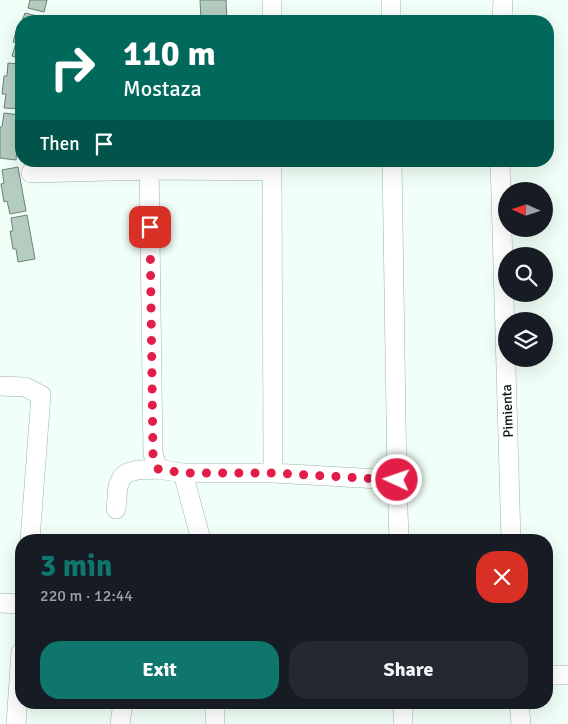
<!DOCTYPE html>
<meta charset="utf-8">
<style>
:root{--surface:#171b24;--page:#242831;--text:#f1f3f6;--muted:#9ea1a6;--accent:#0f766e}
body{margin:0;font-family:Signika,sans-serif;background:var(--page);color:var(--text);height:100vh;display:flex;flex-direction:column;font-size:19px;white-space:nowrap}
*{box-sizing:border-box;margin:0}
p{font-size:16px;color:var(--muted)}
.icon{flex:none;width:28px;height:28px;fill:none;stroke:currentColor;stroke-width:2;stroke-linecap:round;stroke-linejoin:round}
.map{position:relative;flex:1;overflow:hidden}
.sheet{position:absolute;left:15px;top:534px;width:538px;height:175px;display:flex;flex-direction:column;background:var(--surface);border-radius:20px;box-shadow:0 5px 20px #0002}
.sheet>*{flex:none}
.top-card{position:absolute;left:15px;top:15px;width:539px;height:152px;border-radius:20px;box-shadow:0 5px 20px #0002;background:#00695c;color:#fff;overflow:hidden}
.needle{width:32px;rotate:273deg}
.tools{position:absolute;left:498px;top:182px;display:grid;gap:10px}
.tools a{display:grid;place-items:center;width:55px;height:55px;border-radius:50%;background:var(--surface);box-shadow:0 5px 20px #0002;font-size:25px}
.pin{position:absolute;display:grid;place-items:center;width:42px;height:42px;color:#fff;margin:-21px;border-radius:10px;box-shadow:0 2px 8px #0006}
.me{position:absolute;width:55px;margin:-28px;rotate:273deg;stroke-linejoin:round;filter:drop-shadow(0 0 4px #0008)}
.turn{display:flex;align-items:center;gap:18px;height:105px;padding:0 25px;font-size:22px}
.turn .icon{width:65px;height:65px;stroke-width:2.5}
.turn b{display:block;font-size:35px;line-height:42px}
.then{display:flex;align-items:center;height:48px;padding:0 25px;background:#0003;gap:10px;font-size:19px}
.round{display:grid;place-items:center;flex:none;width:52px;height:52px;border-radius:20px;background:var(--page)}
.summary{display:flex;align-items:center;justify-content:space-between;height:85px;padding:0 25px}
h1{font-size:30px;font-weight:700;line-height:38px;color:var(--accent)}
.button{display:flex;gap:10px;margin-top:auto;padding:10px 25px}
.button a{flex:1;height:58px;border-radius:20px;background:var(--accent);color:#fff;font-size:20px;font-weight:700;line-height:58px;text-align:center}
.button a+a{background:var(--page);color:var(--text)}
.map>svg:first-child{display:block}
.building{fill:#b5cdc0;stroke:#6d8277}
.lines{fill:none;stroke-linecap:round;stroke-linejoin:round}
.minor-casing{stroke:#9eb4a8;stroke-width:20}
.minor{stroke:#fff;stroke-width:19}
.route{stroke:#e11d48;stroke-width:9;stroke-dasharray:0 16.2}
.labels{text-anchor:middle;stroke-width:5;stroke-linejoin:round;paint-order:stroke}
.street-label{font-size:14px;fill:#0c1511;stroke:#fff}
</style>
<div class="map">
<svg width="568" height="724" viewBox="0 0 568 724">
<rect width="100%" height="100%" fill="#f0fff7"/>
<path class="building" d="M30,0H47L44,12L28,8Z
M200,0H226L227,21H201Z
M25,13L41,17L40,21H22Z
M18,25H21V59L12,56L16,43L13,42Z
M8,63L21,64V109L4,108L6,94H2L4,76H7Z
M4,113L20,115L16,160L0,158V127H2Z
M18,167L26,211L10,214L7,201L4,202L1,184L4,183L2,170Z
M27,215L35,259L18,262L16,249H13L10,231H13L11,218Z"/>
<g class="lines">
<g class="minor-casing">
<path id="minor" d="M272,0V21
M391,0V21
M502,21L503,0
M149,161L153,454L158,469
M272,161L273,473
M392,161L397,480L399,540
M500,161L511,540
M31,173L149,170L272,171
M0,386L25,387L41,395L30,540
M183,473L201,540
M116,509L118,486L122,477L127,473L137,470L158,469L183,473H273L397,480
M0,603L21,604
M546,675H568
M519,702L521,724
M16,724L21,652
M120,724L123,702
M215,724V702
M403,724V702"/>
</g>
<use href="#minor" class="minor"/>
</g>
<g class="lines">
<path class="route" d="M150,227L153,454L158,469L183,473H273L397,480"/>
</g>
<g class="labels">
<g class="street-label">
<text transform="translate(507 411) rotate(-92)" y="5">Pimienta</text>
</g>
</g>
</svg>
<div class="tools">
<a><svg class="needle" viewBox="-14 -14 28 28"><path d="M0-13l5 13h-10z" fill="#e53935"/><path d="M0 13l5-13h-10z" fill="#9ea1a6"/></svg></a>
<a><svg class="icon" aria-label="search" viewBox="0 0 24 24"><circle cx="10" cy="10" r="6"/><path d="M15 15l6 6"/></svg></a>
<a><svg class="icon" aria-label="layers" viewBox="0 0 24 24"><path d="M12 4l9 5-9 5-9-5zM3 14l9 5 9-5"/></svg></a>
</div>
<div class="pin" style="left:150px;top:227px;background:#d93025"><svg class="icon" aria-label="arrive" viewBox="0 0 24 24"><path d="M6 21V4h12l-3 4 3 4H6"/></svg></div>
<svg class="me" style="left:397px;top:480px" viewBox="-20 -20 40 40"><circle r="17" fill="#e11d48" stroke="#fff" stroke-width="3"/><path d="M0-11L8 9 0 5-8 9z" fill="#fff"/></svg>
<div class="top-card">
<div class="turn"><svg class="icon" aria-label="right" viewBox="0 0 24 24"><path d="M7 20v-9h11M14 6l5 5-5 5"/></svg><div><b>110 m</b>Mostaza</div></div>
<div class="then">Then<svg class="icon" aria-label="arrive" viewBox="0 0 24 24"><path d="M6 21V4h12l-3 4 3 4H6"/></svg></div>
</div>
<section class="sheet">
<div class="summary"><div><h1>3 min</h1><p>220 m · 12:44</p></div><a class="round" style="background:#d93025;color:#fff"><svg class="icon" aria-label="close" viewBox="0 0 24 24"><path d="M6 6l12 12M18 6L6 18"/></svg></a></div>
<div class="button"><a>Exit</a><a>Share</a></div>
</section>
</div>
